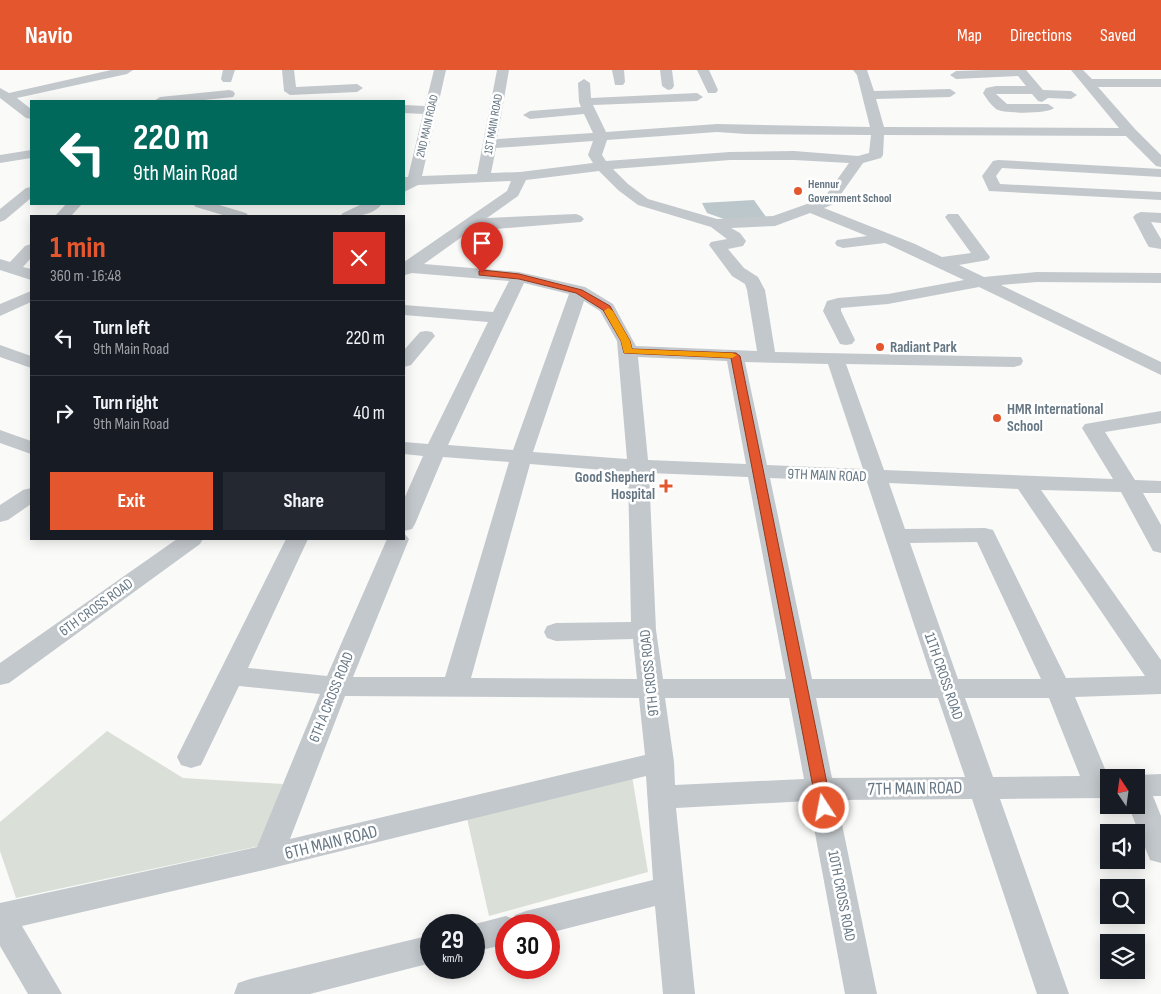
<!DOCTYPE html>
<meta charset="utf-8">
<style>
:root{--surface:#171b24;--page:#242831;--text:#f1f3f6;--muted:#9ea1a6;--line:#363941;--accent:#e4572e}
body{margin:0;font-family:"Sofia Sans Condensed",sans-serif;background:var(--page);color:var(--text);height:100vh;display:flex;flex-direction:column;font-size:19px;white-space:nowrap}
*{box-sizing:border-box;margin:0}
p{font-size:16px;color:var(--muted)}
.icon{flex:none;width:28px;height:28px;fill:none;stroke:currentColor;stroke-width:2;stroke-linecap:round;stroke-linejoin:round}
.map{position:relative;flex:1;overflow:hidden}
.drawer{position:absolute;left:30px;top:145px;width:375px;height:325px;display:flex;flex-direction:column;background:var(--surface);border-radius:0px;box-shadow:0 2px 12px #0003}
.drawer>*{flex:none}
.guide{position:absolute;left:30px;top:30px;width:375px;height:105px;border-radius:0px;box-shadow:0 2px 12px #0003;background:#00695c;color:#fff;overflow:hidden}
.needle{width:32px;rotate:347deg}
.tools{position:absolute;left:1100px;top:699px;display:grid;gap:10px}
.tools a{display:grid;place-items:center;width:45px;height:45px;border-radius:0px;background:var(--surface);box-shadow:0 2px 12px #0003;font-size:25px}
.speed{position:absolute;left:420px;top:844px;display:flex;gap:10px;font-size:25px;font-weight:700;text-align:center}
.speed>*{display:grid;place-content:center;width:65px;height:65px;border-radius:50%;background:var(--surface);box-shadow:0 2px 12px #0003;line-height:1}
.speed small{font-size:12px;font-weight:400}
.speed .limit{border:8px solid #d22;background:#fff;color:#111}
.pin{position:absolute;display:grid;place-items:center;width:42px;height:42px;color:#fff;margin:-51px -21px;border-radius:50% 50% 50% 0;rotate:-45deg;box-shadow:0 0 5px #0007}
.pin .icon{rotate:45deg}
.me{position:absolute;width:55px;margin:-28px;rotate:349deg;stroke-linejoin:round;filter:drop-shadow(0 0 4px #0008)}
.turn{display:flex;align-items:center;gap:18px;height:105px;padding:0 20px;font-size:22px}
.turn .icon{width:65px;height:65px;stroke-width:2.5}
.turn b{display:block;font-size:35px;line-height:42px}
.round{display:grid;place-items:center;flex:none;width:52px;height:52px;border-radius:0px;background:var(--page)}
.summary{display:flex;align-items:center;justify-content:space-between;height:85px;padding:0 20px}
h1{font-size:30px;font-weight:700;line-height:38px;color:var(--accent)}
.cta{display:flex;gap:10px;margin-top:auto;padding:10px 20px}
.cta a{flex:1;height:58px;border-radius:0px;background:var(--accent);color:#fff;font-size:20px;font-weight:700;line-height:58px;text-align:center}
.cta a+a{background:var(--page);color:var(--text)}
ul{padding:0;list-style:none}
li{display:flex;align-items:center;gap:15px;height:75px;padding:0 20px;border-top:1px solid var(--line)}
li div{flex:1}
li b{display:block;font-size:19px}
li em{font-style:normal}
header{display:flex;align-items:center;gap:30px;box-sizing:border-box;height:70px;padding:0 25px;background:var(--accent);color:#fff}
header strong{font-size:24px}
nav{display:flex;gap:28px;margin-inline-start:auto;font-size:18px}
.map>svg:first-child{display:block}
.green{fill:#dadfd7}
.water{fill:#bbc7cb}
.lines{fill:none;stroke-linecap:round;stroke-linejoin:round}
.minor{fill:#c3c8cc;fill-rule:evenodd}
.route{fill:#e4572e;stroke:#94391e}
.slow{fill:#f59e0b}
.poi-dot{fill:#e4572e;stroke:#fff;stroke-width:2}
.labels{text-anchor:middle;stroke-width:5;stroke-linejoin:round;paint-order:stroke}
.far-street-label{font-size:12px;fill:#657683;stroke:#fff}
.far-poi-label{font-size:12px;font-weight:bold;fill:#657683;stroke:#fff;text-anchor:start}
.poi-label{font-size:15px;font-weight:bold;fill:#657683;stroke:#fff;text-anchor:start}
.street-label{font-size:15px;fill:#657683;stroke:#fff}
.near-street-label{font-size:18px;fill:#657683;stroke:#fff}
</style>
<header>
<strong>Navio</strong>
<nav><a>Map</a><a>Directions</a><a>Saved</a></nav>
</header>
<div class="map">
<svg width="1161" height="924" viewBox="0 0 1161 924">
<rect width="100%" height="100%" fill="#fafaf8"/>
<path class="green" d="M107,661L183,708L283,714L260,776L16,828L0,781V752Z
M632,706L648,802L489,846L466,744Z"/>
<path class="water" d="M754,130L766,147L727,150L707,143L702,133Z"/>
<g class="lines">
<path class="minor" d="M111,0H133L127,4L17,28L31,39V49L26,48L0,28V18L9,23Z
M223,0H235L231,12H223L221,9Z
M282,0H294L296,17L357,14L363,18L357,22L290,25L284,21Z
M434,0H446L422,106L477,104L497,0H509L497,69L593,63L584,44L530,49L523,45L530,41L581,37L579,32L578,13L584,9L590,13L591,28L697,23L703,27L697,31L593,35L606,62L717,54L870,57L857,5L853,0H867L874,21L950,19L956,23L950,27L876,29L884,57L1119,58L1071,0H1083L1092,9H1161V17H1098L1135,59L1161,85V97L1156,96L1126,66L884,65L883,85L881,88L863,93L834,134L824,138L915,174L942,187L971,183L945,147L948,144H958L990,187L988,190L959,195L984,207L1037,202L1161,203V213L1037,212L1001,215L1161,292V305L979,217L888,234L841,238V241L855,270L852,274L846,275L840,274L823,241L827,231L838,228L888,224L964,210L885,173L843,178L837,176L835,173L837,170L867,166L810,143L775,156L731,158L740,163L746,171L743,176L728,179L744,198L758,207L765,220L775,282L1021,287L1023,291L1021,295L1014,297L846,294L884,400L1113,409L1082,358L1085,354L1161,341V353L1105,362L1135,410L1161,411V423H1143L1161,455V483L1153,481L1121,422L1041,420L1161,590V624L1075,627L1108,706L1114,708H1109V728L1000,729L1069,924H1037L972,729L837,730L877,924H845L809,731L676,738L695,924H663L655,836L549,863V855H506V874L474,882V855H471L506,846L513,849L515,845L526,841L653,810L646,706L268,799L22,856L62,924H28L0,876V833L257,777L320,624L239,616L201,695L191,698L181,695L177,687L286,469H308L248,598L327,606L387,469H404V463L409,469L353,607H445L509,392L443,387L415,454L412,459L404,461V429L423,386L404,384V372L428,374L488,252L404,245V235L493,242L509,211L412,203L405,205L404,192L507,121L511,111L418,115L404,122V107H408L423,44L404,43V35L425,36ZM717,62L746,64L871,65L869,83L858,86L794,81L730,82L606,91L602,85L607,70ZM593,71L588,85L593,93L520,102L491,103L496,78ZM730,90H794L849,93L824,128L773,146L717,149L648,129L628,114L613,99ZM599,101L618,120L638,135L711,157L727,169L711,172L709,175L732,206L745,214L747,220L757,281L636,276L613,234L585,217L519,202L424,194L477,156L495,159L581,152L584,149L581,146L576,144L487,148L518,126L526,110ZM524,213L569,224L513,380L448,375ZM584,231L600,241L617,271L627,389L533,382ZM638,287L727,291L746,394L648,390ZM745,292L828,294L863,399L767,395ZM530,394L628,402L631,552L556,553L547,556L544,562L547,568L556,571L633,569L637,609L471,608ZM649,403L748,407L786,609H663L656,560ZM770,408L867,412L932,609H812ZM889,413L1018,419L1145,606L1066,608L993,460L985,458L905,459ZM977,472L1041,609H958L910,473ZM345,626L639,628L645,685L290,769ZM665,628H789L804,709L675,715L674,692ZM816,628H938L965,707L832,708ZM965,628H1049L1080,706L993,707Z
M612,0H624L625,12L623,15H615Z
M660,0H672L674,16L672,19L668,20L662,16Z
M697,0H709L718,20L716,23H708Z
M985,0H1026L1043,20L1071,21L1077,25L1071,29L1048,28L1042,32L1038,31L1032,24H996L1007,34H1048L1054,38C1049,44 1003,44 996,39C991,35 986,28 983,23L986,18L996,16H1026L1018,6L956,9L950,5L956,1Z
M229,20L233,21L235,24L233,27L195,31H154L160,27Z
M31,80V88L0,93V85Z
M998,90L1161,99V107L1002,98L996,106L1000,114L1161,122V130L989,121L982,106L993,91Z
M31,117V128L5,150L0,152V139L26,118Z
M66,134H82L71,146H55Z
M193,134H216L246,143L249,146H226L196,137Z
M362,134H382C373,146 354,147 340,146L343,143Z
M1141,142L1161,143V153L1151,152L1161,169V179L1149,177L1147,174L1133,147L1136,144Z
M31,174V188L23,197L31,199V210L0,200V189L10,192L25,176Z
M31,221V232L0,246V234Z
M426,261L432,262L435,266L411,295L404,297V280L420,262Z
M0,275L31,286V298L0,287Z
M0,360L31,371V384L0,373Z
M31,418V434L8,450L0,452V435L23,420Z
M177,469H203L200,474L9,613L0,615V593Z
M1161,704V726H1153L1161,746V793L1150,790L1128,735H1136V708H1128L1136,705Z
M431,865V893L310,924H234L238,913L250,909Z"/>
</g>
<path class="route" d="M482,200L519,204L582,220L610,236L630,271L632,279L736,283L740,286L832,738L830,742L824,744L819,742L817,738L731,288L624,283L621,271L603,240L576,223L519,209L479,205V201Z"/>
<path class="slow" d="M608,238L613,241L630,271L632,279L732,283L737,285L732,288L624,283L621,271L604,241Z"/>
<g class="poi-dot">
<circle cx="798" cy="121" r="5"/>
<circle cx="880" cy="277" r="5"/>
<circle cx="997" cy="348" r="5"/>
<path d="M663.5 408.5h5v5h5v5h-5v5h-5v-5h-5v-5h5z"/>
</g>
<g class="labels">
<g class="far-street-label">
<text transform="translate(493 54) rotate(-80)" y="4">1ST MAIN ROAD</text>
<text transform="translate(427 56) rotate(-77)" y="4">2ND MAIN ROAD</text>
</g>
<g class="far-poi-label">
<text x="808" y="118">Hennur<tspan x="808" dy="14">Government School</tspan></text>
</g>
<g class="poi-label">
<text x="890" y="282">Radiant Park</text>
<text x="1007" y="344">HMR International<tspan x="1007" dy="17">School</tspan></text>
<text x="655" y="412" text-anchor="end">Good Shepherd<tspan x="655" dy="17">Hospital</tspan></text>
</g>
<g class="street-label">
<text transform="translate(827 405) rotate(2)" y="5">9TH MAIN ROAD</text>
<text transform="translate(96 537) rotate(-36)" y="5">6TH CROSS ROAD</text>
<text transform="translate(649 603) rotate(-96)" y="5">9TH CROSS ROAD</text>
<text transform="translate(944 606) rotate(71)" y="5">11TH CROSS ROAD</text>
<text transform="translate(331 627) rotate(-68)" y="5">6TH A CROSS ROAD</text>
<text transform="translate(842 826) rotate(79)" y="5">10TH CROSS ROAD</text>
</g>
<g class="near-street-label">
<text transform="translate(915 718) rotate(-1)" y="6">7TH MAIN ROAD</text>
<text transform="translate(331 772) rotate(-14)" y="6">6TH MAIN ROAD</text>
</g>
</g>
</svg>
<div class="tools">
<a><svg class="needle" viewBox="-14 -14 28 28"><path d="M0-13l5 13h-10z" fill="#e53935"/><path d="M0 13l5-13h-10z" fill="#9ea1a6"/></svg></a>
<a><svg class="icon" aria-label="sound" viewBox="0 0 24 24"><path d="M4 9h4l5-4v14l-5-4H4zM17 9q2 3 0 6"/></svg></a>
<a><svg class="icon" aria-label="search" viewBox="0 0 24 24"><circle cx="10" cy="10" r="6"/><path d="M15 15l6 6"/></svg></a>
<a><svg class="icon" aria-label="layers" viewBox="0 0 24 24"><path d="M12 4l9 5-9 5-9-5zM3 14l9 5 9-5"/></svg></a>
</div>
<div class="speed"><div>29<small>km/h</small></div><div class="limit">30</div></div>
<div class="pin" style="left:482px;top:203px;background:#d93025"><svg class="icon" aria-label="arrive" viewBox="0 0 24 24"><path d="M6 21V4h12l-3 4 3 4H6"/></svg></div>
<svg class="me" style="left:824px;top:738px" viewBox="-20 -20 40 40"><circle r="17" fill="#e4572e" stroke="#fff" stroke-width="3"/><path d="M0-11L8 9 0 5-8 9z" fill="#fff"/></svg>
<div class="guide">
<div class="turn"><svg class="icon" aria-label="left" viewBox="0 0 24 24"><path d="M17 20v-9H6M10 6l-5 5 5 5"/></svg><div><b>220 m</b>9th Main Road</div></div>
</div>
<section class="drawer">
<div class="summary"><div><h1>1 min</h1><p>360 m · 16:48</p></div><a class="round" style="background:#d93025;color:#fff"><svg class="icon" aria-label="close" viewBox="0 0 24 24"><path d="M6 6l12 12M18 6L6 18"/></svg></a></div>
<ul>
<li><svg class="icon" aria-label="left" viewBox="0 0 24 24"><path d="M17 20v-9H6M10 6l-5 5 5 5"/></svg><div><b>Turn left</b><p>9th Main Road</p></div><em>220 m</em></li>
<li><svg class="icon" aria-label="right" viewBox="0 0 24 24"><path d="M7 20v-9h11M14 6l5 5-5 5"/></svg><div><b>Turn right</b><p>9th Main Road</p></div><em>40 m</em></li>
</ul>
<div class="cta"><a>Exit</a><a>Share</a></div>
</section>
</div>
